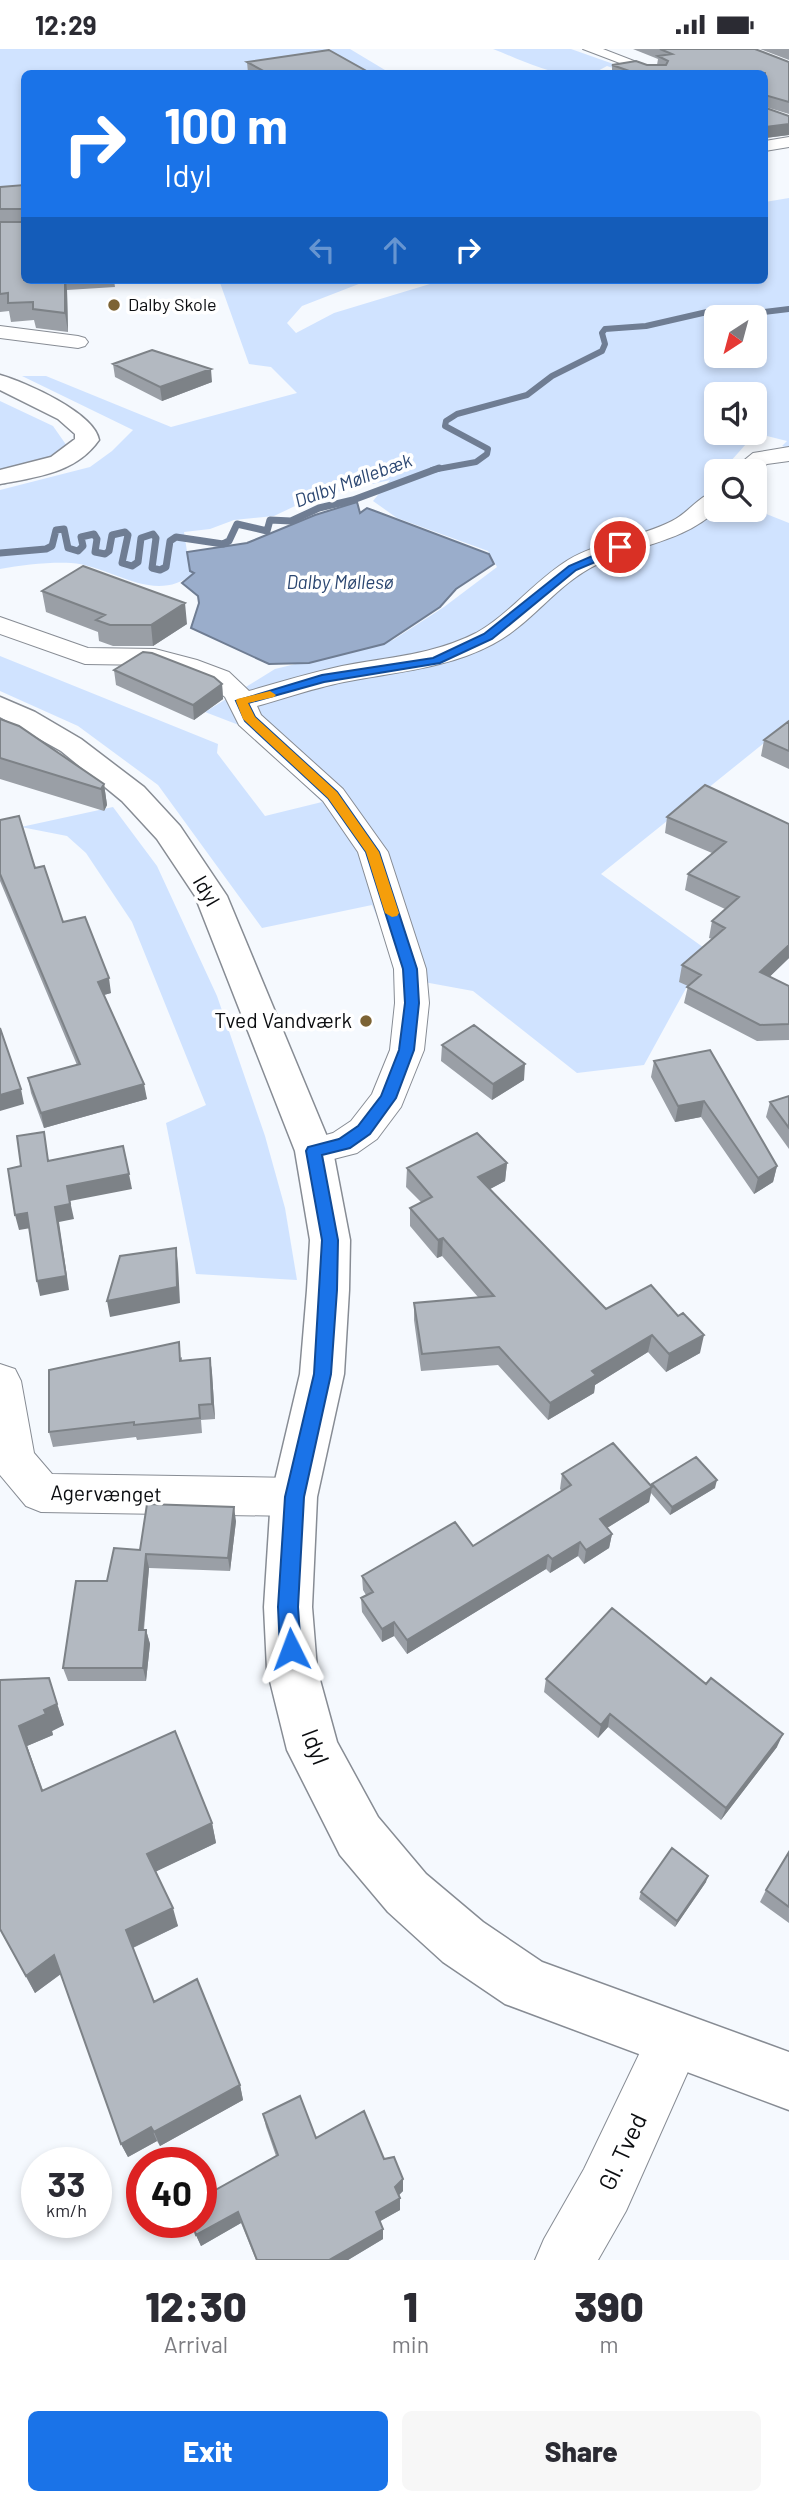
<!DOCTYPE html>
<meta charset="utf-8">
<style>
:root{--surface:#fff;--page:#f7f7f7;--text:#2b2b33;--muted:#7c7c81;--accent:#1a73e8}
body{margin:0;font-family:Barlow,sans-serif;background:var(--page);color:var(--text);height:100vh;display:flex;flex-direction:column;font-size:26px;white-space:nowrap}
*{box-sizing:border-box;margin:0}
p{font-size:23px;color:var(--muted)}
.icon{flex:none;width:38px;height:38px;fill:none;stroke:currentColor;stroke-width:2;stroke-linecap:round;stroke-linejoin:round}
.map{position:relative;height:2211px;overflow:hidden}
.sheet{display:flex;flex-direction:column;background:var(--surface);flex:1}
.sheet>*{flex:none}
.top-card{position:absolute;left:21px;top:21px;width:747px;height:214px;border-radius:10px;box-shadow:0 4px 10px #0003;background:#1a73e8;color:#fff;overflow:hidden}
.needle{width:46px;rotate:216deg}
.controls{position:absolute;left:704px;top:256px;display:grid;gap:14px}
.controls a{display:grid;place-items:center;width:63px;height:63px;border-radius:10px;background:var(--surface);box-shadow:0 4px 10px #0003;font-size:35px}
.speed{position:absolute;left:21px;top:2098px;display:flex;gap:14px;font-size:35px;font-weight:700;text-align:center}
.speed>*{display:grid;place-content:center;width:91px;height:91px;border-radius:50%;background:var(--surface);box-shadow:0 4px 10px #0003;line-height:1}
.speed small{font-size:18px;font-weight:400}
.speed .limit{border:10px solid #d22;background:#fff;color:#111}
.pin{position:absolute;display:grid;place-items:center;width:60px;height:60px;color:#fff;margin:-30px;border:4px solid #fff;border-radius:50%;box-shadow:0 2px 7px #0007}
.me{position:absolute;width:77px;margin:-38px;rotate:357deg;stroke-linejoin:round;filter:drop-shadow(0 0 5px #0008)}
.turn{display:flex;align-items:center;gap:24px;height:147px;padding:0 28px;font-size:32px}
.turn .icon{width:91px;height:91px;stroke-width:2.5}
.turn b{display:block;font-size:49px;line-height:60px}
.lanes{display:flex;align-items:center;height:66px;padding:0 28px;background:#0003;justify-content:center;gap:35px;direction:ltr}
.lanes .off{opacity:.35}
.eta{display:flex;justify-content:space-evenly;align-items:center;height:119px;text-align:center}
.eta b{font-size:42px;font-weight:800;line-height:49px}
.cta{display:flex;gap:14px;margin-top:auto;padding:14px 28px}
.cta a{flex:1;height:80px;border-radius:10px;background:var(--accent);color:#fff;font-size:28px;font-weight:800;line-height:80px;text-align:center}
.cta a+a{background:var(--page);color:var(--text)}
.status{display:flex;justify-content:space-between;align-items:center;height:49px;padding:0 35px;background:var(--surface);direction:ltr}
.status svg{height:19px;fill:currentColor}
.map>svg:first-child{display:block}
.green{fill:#d0e3ff;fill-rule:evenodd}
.water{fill:#9aadcb;stroke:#6f7d93;stroke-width:2}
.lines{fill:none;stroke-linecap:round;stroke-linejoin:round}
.stream-far1{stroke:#6f7d93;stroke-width:6}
.stream{stroke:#6f7d93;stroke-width:7}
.street-casing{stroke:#878c94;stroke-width:2}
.secondary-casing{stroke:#878c94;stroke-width:3}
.street{fill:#fff;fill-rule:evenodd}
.secondary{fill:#fff;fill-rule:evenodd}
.wall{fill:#9a9fa6}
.shaded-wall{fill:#7d8287}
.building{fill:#b3b9c1;stroke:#7d8287;stroke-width:2}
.route{fill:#1a73e8;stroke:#114b97;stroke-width:2}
.slow{fill:#f59e0b}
.poi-dot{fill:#7c6334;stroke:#fff;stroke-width:2.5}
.labels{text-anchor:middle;stroke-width:7;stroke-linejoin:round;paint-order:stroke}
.far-poi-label{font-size:18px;fill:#0b0d10;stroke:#fff;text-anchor:start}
.far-water-label{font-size:19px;font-style:italic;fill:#2c4771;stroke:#fff}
.street-label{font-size:21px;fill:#0b0d10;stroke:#fff}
.poi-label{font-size:21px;fill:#0b0d10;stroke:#fff;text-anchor:end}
.near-street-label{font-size:24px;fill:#0b0d10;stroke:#fff}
</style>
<div class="status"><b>12:29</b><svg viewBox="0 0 49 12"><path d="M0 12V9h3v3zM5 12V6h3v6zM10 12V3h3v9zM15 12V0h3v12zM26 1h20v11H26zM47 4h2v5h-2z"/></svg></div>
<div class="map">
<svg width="789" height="2211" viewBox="0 0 789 2211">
<rect width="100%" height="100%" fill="#f5f9fe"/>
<path class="green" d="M0,0H350L390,24H24V139L0,146Z
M493,0H571L639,24H627L607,17C572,39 527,13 493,0Z
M789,149V399L782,397L787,392L763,386L750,395H746L730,413L733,416L727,422H716V432L707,441L716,445V460H754L789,474V674L601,825L707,901L644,1016L577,1024L473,942L402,929L372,856L262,879L158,736L78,677L0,642V607L218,695L217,704L265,767L322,753L244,678L205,663L275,620L393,591L444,558L497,518L488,502L397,469L373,452L390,431L314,448L274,467L234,471L210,480L184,483L190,522L194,524C154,557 113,517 71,514C48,513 22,516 0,520V441L90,418L112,402L133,381L22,327H46L171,378L297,344L271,318L249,315L219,231H369L302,257L287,274L296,284L334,264L443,231H765V153ZM716,268H754V306H716ZM716,345H754V383H716Z
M0,352L53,377L67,397L56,407L0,424Z
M113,758L157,817L217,947L265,1087L285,1159L297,1231L196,1225L166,1074L206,1056L132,873L86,804L67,787L21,778Z"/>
<path class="water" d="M357,453L360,464L367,459L489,505L494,515L456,540L440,558L384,595L309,614L269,615L191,579L199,554L198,547L182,534L194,524L190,522L187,503L247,494L315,466Z"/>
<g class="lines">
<path class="stream-far1" d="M432,421L476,413L487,405L488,400L445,377L446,372L457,365L527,346L552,327L602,302L605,295L602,284L605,280L646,277L707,263L748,265L789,260"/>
<path class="stream" d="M0,504L46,500L52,497L56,481L64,480L68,499L78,502L83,497L81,488L94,485L97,490L95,503L105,505L109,502L112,486L125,483L128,486L122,514L132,517L138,513L141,489L153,485L156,489L152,519L160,521L166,518L170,492L176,488L223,495L229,492L237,475L267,482L270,471L291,472L319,459L353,451L439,419"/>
<g class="street-casing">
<path id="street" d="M583,0H603L665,24H646Z
M789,88V98L765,102V92Z
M0,277L78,287L85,289L88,293L85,297L78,299L0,289Z
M789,398V412L767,415L754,424V422H731L753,404Z
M716,442L718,460C684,493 639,495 598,515C557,534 532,575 493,595C446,620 395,623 344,633C314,639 286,649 257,657L261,666L343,740L388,803L426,920L429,954L424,1001L401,1058L377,1090L357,1104L314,1115L301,1111L296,1102L301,1093L333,1084L351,1072L372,1045L390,1001L395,954L394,920L358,803L323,752L239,676L225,648L209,635L154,616L85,615L0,585V568L88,599L155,600L197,611L229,623L249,642C280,633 310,624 342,617C388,608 433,606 476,584C510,565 534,532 568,511C600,492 639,489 672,472C688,464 700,446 716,442Z
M0,1315L15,1320L21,1332L34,1404L52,1425L294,1429L309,1434L316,1448L309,1462L294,1467L41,1463L26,1457L0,1426Z
M674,1963L693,1972L702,1991L626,2162L598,2211H535L544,2190L584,2120L655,1972Z"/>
</g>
<g class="secondary-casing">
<path id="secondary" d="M0,326C25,333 95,364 99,391C76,424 37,428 0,435V421L51,408L75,390V385L58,370L0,341Z
M0,648L35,663L81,690L144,738L180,777L227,847L333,1102L350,1191L349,1241L344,1325L317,1448L312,1558L317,1620L337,1693L378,1768L426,1825L483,1873L542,1913L789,2003V2061L505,1955L443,1913L388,1863L340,1806L287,1701L267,1620L264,1558L271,1448L300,1325L307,1241L310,1191L295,1102L195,847L157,790L122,752L61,702L0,668Z"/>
</g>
<use href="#street" class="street"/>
<use href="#secondary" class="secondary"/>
</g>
<path class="wall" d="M633,0H755L789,13V65L766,58V59L789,67V86L765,89V24H612V16H657L658,10Z
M760,0H789V11Z
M247,13L370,24H248Z
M24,136V231H114L115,238L67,241L68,283L36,279L34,271L11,273L9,262L0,263V138Z
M113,315L212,333L162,352L115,328Z
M42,542L187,575L153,597H113L99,592L98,583L46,563Z
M114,621L222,635L223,650L194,671L116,636Z
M0,670L104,735L107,756L104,762L0,730Z
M789,672V720L761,707L764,691Z
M667,768L789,775V909L769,928L789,937V991L757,992L684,954L688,937L679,933L682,916L712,890L709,889L712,872L725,860L685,841L688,825L712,804L665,784Z
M0,771L35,819L63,873L111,944L104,946L147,1050L44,1079L31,1044L28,1029L77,1016L0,832Z
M442,996L524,1031L492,1051L441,1012Z
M710,1001L777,1117L773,1133L754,1145L701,1068L675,1073L651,1028L654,1012Z
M789,1047V1100L766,1068L770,1053Z
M507,1114L505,1132L490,1140L606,1260L700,1304L666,1323L648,1303L595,1336L594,1344L548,1371L498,1316L421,1322L414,1271V1254L478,1248L442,1207L437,1209L410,1177V1159L421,1153L406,1138L407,1119Z
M182,1308V1312L210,1309L212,1324L215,1370L201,1371L202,1384L137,1391L136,1388L53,1398L49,1383Z
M562,1425L651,1437L652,1435L715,1439L670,1466L651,1444L649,1453L607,1479L612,1485L609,1499L584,1515L578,1507L550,1524L546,1520L407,1605L394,1587L382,1593L362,1563L361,1549L366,1546L363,1541L362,1527L473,1497L562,1442L560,1440Z
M236,1472L230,1522L149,1519L144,1581H146L150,1595L146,1632H68L63,1619L107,1532L140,1501Z
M49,1629L64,1676L52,1682L53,1686L27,1697L43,1741L212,1774L216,1794L156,1822L178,1877L133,1899L154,1953L240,2036L243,2051L160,2097L157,2092L128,2108L121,2095L61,1925L35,1944L0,1881V1631Z
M546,1630L777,1698L721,1771L608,1678L598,1689L544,1643Z
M789,1803V1874L760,1853L766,1841Z
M706,1833L675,1878L639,1850L641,1843Z
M263,2065L316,2089L384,2110L403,2142L399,2146L400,2161L380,2172L383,2190L348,2211H256L241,2174L201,2197L196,2186L276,2107L266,2078Z"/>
<path class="shaded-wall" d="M789,75V86L765,89V80L766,78Z
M65,231H66L67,241L68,283L65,264Z
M211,320L212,333L162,352L160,338Z
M185,554L187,575L153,597L151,576Z
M222,635L223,650L194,671L193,656Z
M104,735L107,756L104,762L101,740Z
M789,896V909L757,940L760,923Z
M109,929L111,944L100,947L98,933Z
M525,1015L524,1031L492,1051L493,1035Z
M144,1035L147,1050L44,1079L41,1064Z
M21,1040L24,1055L0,1062V1046Z
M704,1052L701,1068L675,1073L678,1057Z
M507,1114L505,1132L477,1147L478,1128Z
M777,1117L773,1133L754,1145L758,1129Z
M129,1125L132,1140L70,1152L74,1170L59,1173L69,1241L40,1247L37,1232L55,1158L67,1137Z
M27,1164L31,1179L19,1181L15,1166Z
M443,1189L442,1207L437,1209L438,1191Z
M176,1199L178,1215L180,1254L110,1268L107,1252Z
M652,1286L648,1303L595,1336L594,1344L548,1371L550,1354L592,1322Z
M704,1286L700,1304L666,1323L669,1305Z
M210,1309L212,1324L215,1370L212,1355Z
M717,1431L715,1439L670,1466L672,1458Z
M652,1438L649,1453L597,1485L600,1470Z
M234,1458L236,1472L230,1522L228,1509Z
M612,1485L609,1499L584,1515L586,1501Z
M580,1493L578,1507L550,1524L552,1510Z
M146,1505L149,1519L142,1595L139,1581Z
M548,1506L546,1520L407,1605V1591Z
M394,1573V1587L382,1593V1580Z
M146,1581L150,1595L146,1632L143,1619Z
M57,1655L64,1676L52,1682L53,1686L27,1697L49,1762L19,1677L44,1661Z
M610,1665L608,1678L598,1689L601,1676Z
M783,1685L777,1698L721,1771L726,1759Z
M212,1774L216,1794L153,1824L147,1805Z
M708,1827L706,1833L675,1878L677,1872Z
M173,1859L178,1877L132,1899L126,1881Z
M54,1906L62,1924L35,1944L26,1927Z
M240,2036L243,2051L160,2097L154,2083Z
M151,2078L157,2092L128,2108L121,2095Z
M403,2130V2142L395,2150V2138Z
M400,2149V2161L377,2174L376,2163Z
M238,2163L241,2174L201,2197L196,2186Z
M383,2180V2190L348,2211H329Z"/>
<path class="building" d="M660,0H755L789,13V53L765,46L766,59L789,67V75L766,78L765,80V24H635L612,16L636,12L647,16H666L668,12L658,7L672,5Z
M329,1L370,24H267L247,13Z
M24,136V231H65V264L33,260V253L8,254V244L0,245V173H23V160H0V138Z
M152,301L211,320L160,338L113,315Z
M83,517L185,554L151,576H110L96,571L105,566L42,542Z
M143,603L152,604L214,628L222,635L193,656L114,621Z
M0,670L19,677L104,735L101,740L0,709Z
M789,672V702L764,691Z
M705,736L789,775V896L760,923L789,937V975L760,976L687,938L701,926L682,916L725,879L712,872L739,848L688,825L726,793L667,768Z
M19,767L35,819L44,817L63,873L85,868L109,929L98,933L144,1035L41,1064L28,1029L80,1015L0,825V771Z
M474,976L525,1015L493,1035L442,996Z
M0,979L21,1040L0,1046Z
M710,1001L777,1117L758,1129L704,1052L678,1057L654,1012Z
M789,1047V1079L770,1053Z
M44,1083L48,1112L123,1097L129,1125L67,1137L70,1155L55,1158L66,1227L37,1232L27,1164L15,1166L8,1120L21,1117L17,1087Z
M477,1084L507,1114L478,1128L606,1260L651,1236L678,1267L683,1264L704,1286L669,1305L652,1286L592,1322L596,1326L550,1354L499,1298L422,1305L414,1254L494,1247L443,1189L438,1191L410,1159L432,1148L407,1119Z
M176,1199L177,1238L107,1252L120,1207Z
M179,1293L180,1312L210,1309L212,1355L199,1356L200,1369L134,1376V1373L49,1383V1321Z
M613,1394L652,1438L600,1470L612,1485L586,1501L580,1493L552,1510L548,1506L407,1591L394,1573L382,1580L361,1549L373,1543L362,1527L455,1473L473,1497L571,1436L562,1425Z
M696,1408L717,1431L672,1458L652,1435Z
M147,1455L234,1458L228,1509L146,1505L139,1581H146L143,1619H63L76,1532H107L114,1499L140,1501Z
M612,1559L706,1635L711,1629L783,1685L726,1759L610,1665L601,1676L546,1630Z
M49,1629L57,1655L44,1661L46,1665L19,1677L42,1742L175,1682L212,1774L147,1805L173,1859L126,1881L154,1953L197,1930L240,2036L154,2083L151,2078L121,2095L54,1906L26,1927L0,1880V1631Z
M672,1799L708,1827L677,1872L641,1843Z
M789,1803V1858L766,1841Z
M300,2047L316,2089L364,2062L384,2110L394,2108L403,2130L395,2138L400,2149L376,2163L383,2180L329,2211H257L238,2163L196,2186L192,2174H201V2149L278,2106L263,2065Z"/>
<path class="route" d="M620,495L625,498L624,501L576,521L492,590L440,614L324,633L248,654L255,668L337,743L379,803L417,920L419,954L414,1001L396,1049L370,1085L350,1099L322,1106L338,1191L337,1241L331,1325L304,1448L298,1558L301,1600L298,1606L291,1609L283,1606L280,1600L278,1558L285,1448L314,1325L319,1241L322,1191L306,1102L308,1098L339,1090L358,1077L381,1047L399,1001L405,954L403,920L366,803L328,749L245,672L236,652L322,626L433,609L484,585L569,517Z"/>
<path class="slow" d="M270,642L276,646L274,648L248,654L255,668L337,743L379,803L399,864L397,867L392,868L385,864L366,803L328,749L243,670L236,652L237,650Z"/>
<g class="poi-dot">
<circle cx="114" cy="256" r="7"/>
<circle cx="366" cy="972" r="7"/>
</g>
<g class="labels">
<g class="far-poi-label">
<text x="128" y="262">Dalby Skole</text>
</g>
<g class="far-water-label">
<text transform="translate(353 431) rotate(-20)" y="7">Dalby Møllebæk</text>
<text x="340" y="540">Dalby Møllesø</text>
</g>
<g class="street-label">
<text transform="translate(206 842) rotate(60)" y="7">Idyl</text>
<text transform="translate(106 1445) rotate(1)" y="7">Agervænget</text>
</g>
<g class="poi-label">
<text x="352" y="979">Tved Vandværk</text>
</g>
<g class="near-street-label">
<text transform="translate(315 1698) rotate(69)" y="8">Idyl</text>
<text transform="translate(623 2103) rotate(-65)" y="8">Gl. Tved</text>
</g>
</g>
</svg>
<div class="controls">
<a><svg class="needle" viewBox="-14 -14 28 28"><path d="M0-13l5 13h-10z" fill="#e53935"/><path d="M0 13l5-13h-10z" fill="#7c7c81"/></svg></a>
<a><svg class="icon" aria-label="sound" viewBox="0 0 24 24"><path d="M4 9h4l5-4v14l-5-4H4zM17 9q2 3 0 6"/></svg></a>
<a><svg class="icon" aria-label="search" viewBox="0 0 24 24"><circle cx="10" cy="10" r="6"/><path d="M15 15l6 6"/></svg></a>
</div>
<div class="speed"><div>33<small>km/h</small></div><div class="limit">40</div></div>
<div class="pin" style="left:620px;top:498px;background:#d93025"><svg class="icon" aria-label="arrive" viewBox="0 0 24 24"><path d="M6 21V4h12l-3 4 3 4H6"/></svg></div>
<svg class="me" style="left:291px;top:1600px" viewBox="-20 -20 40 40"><path d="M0-17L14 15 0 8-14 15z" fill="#1a73e8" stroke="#fff" stroke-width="4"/></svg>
<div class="top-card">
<div class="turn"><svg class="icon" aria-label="right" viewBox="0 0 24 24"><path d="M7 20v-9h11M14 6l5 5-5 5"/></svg><div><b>100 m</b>Idyl</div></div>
<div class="lanes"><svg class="icon off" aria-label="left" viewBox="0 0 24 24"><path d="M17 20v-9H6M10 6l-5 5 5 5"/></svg><svg class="icon off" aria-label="ahead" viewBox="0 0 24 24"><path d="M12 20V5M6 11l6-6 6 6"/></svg><svg class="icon" aria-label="right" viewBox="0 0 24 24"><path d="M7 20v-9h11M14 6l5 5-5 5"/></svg></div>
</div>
</div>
<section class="sheet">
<div class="eta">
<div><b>12:30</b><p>Arrival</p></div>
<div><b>1</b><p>min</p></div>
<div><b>390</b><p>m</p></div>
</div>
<div class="cta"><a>Exit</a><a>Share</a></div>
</section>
